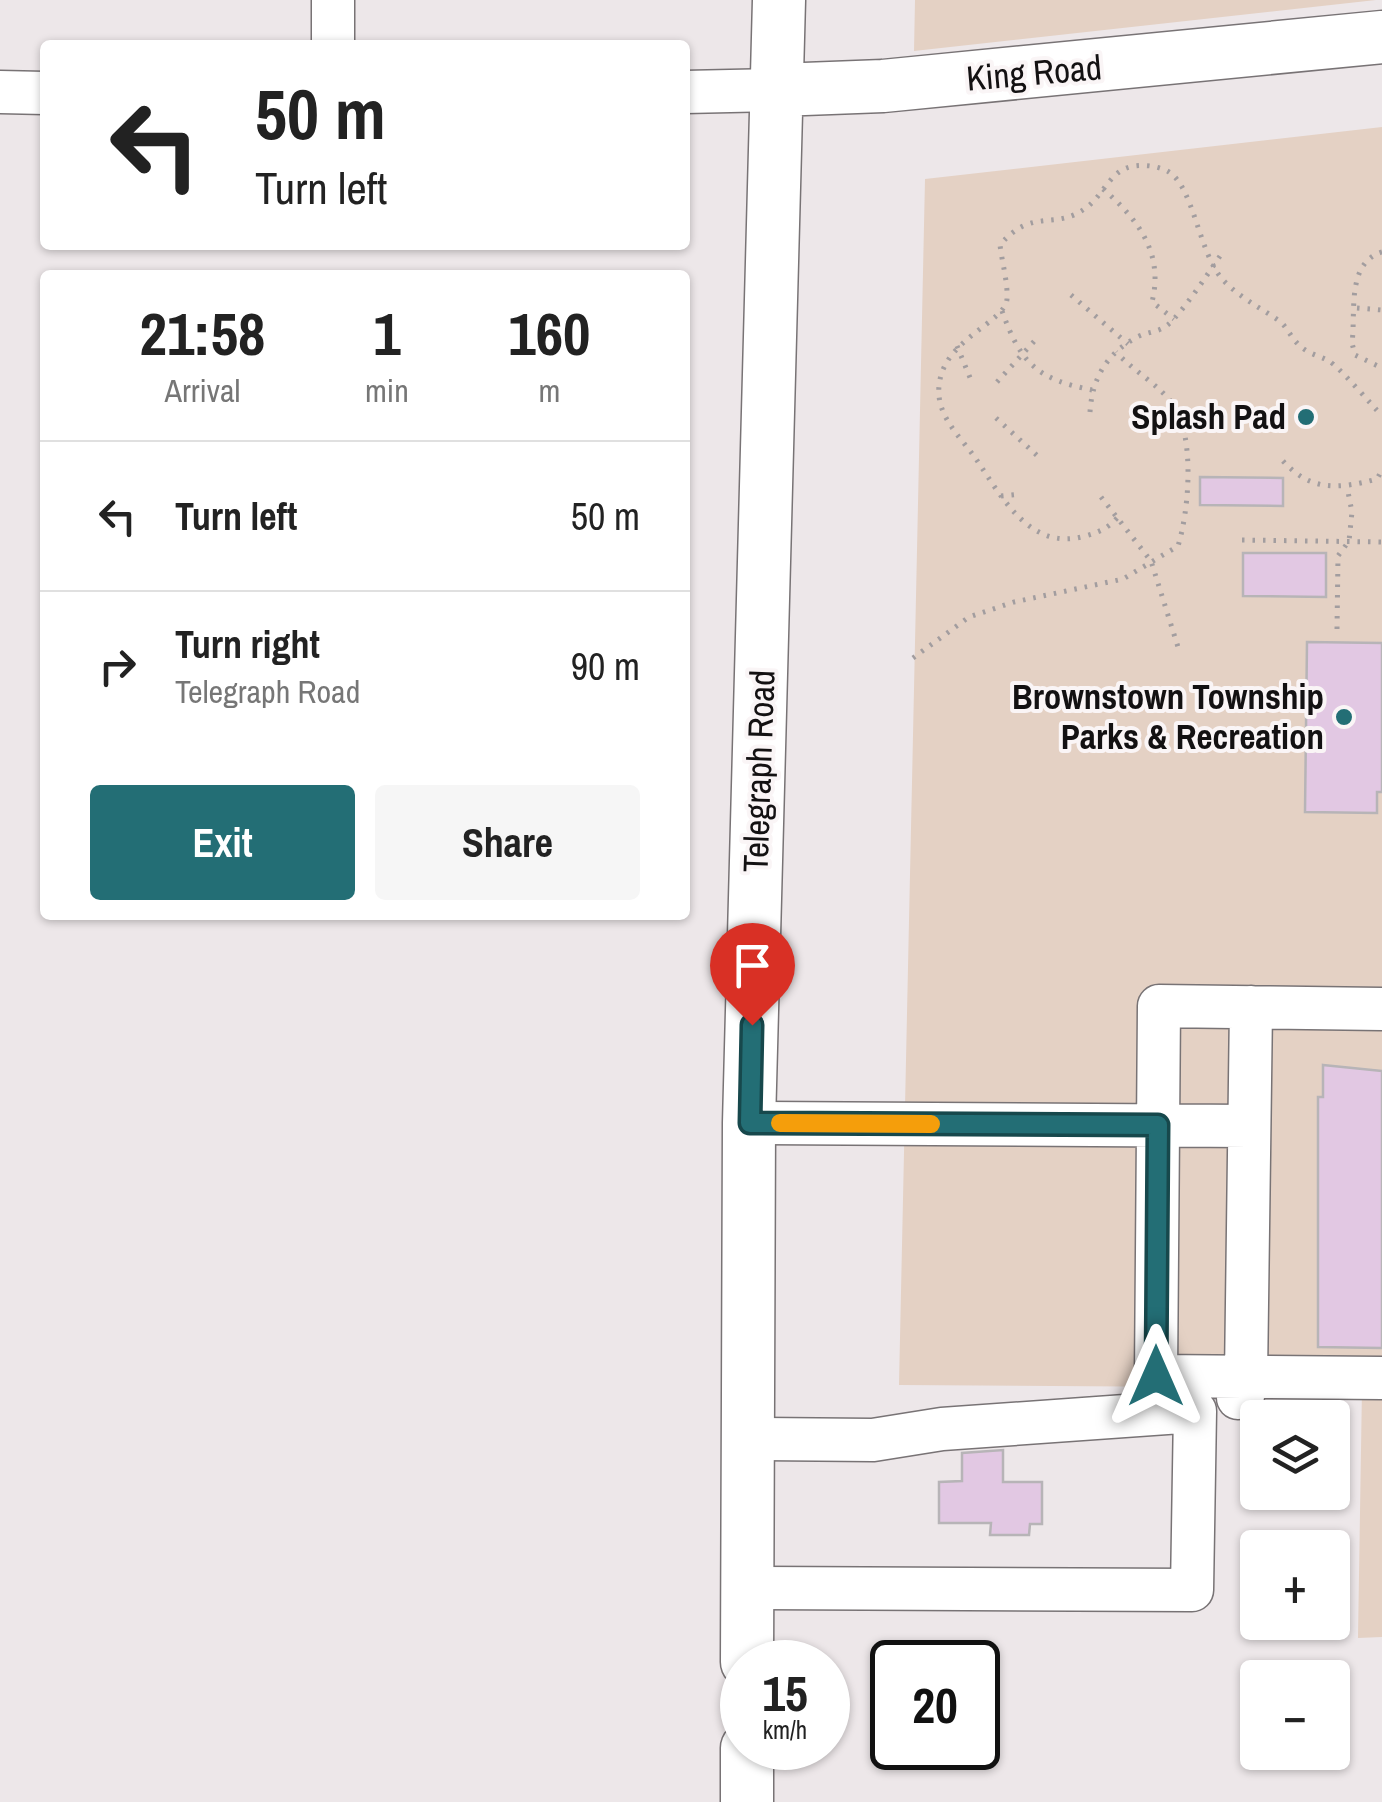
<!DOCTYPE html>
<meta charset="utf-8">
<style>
:root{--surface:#fff;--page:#f6f6f6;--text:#222;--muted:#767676;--line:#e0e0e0;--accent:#236e75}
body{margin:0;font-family:"Archivo Narrow",sans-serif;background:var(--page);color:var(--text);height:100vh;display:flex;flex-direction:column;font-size:38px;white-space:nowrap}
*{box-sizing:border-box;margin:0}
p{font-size:32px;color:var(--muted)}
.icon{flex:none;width:55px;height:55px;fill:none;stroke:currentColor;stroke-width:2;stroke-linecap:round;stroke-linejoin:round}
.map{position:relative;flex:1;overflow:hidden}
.panel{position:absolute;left:40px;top:270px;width:650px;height:650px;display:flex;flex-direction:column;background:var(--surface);border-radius:10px;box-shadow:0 2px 8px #0004}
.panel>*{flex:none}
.guide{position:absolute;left:40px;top:40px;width:650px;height:210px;border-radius:10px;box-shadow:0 2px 8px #0004;background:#fff;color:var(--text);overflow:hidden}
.buttons{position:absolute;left:1240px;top:1400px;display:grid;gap:20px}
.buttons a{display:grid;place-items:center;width:110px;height:110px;border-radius:10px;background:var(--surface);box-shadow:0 2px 8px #0004;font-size:50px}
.speed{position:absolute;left:720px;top:1640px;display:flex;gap:20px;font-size:50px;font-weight:700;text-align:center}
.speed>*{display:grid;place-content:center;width:130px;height:130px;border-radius:50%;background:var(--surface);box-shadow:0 2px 8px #0004;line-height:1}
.speed small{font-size:25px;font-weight:400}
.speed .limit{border:5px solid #111;border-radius:15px;background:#fff;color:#111}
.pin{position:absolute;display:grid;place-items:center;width:85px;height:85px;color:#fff;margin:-102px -42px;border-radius:50% 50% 50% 0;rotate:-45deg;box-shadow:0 0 10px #0007}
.pin .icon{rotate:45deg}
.me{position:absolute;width:110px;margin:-55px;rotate:0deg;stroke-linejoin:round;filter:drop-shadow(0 0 8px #0008)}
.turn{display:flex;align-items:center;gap:35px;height:210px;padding:0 50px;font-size:45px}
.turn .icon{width:130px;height:130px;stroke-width:2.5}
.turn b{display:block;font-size:70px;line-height:85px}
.eta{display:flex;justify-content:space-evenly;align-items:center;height:170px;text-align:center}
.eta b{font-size:60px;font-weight:800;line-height:70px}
.button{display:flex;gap:20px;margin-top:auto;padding:20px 50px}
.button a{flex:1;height:115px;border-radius:10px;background:var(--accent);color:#fff;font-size:40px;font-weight:800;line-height:115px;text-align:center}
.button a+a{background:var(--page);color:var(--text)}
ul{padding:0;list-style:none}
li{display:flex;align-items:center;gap:30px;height:150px;padding:0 50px;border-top:2px solid var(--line)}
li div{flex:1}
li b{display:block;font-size:38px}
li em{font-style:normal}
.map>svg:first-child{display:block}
.green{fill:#e4d1c4}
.building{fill:#e2c8e3;stroke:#b7b4b7;stroke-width:2.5}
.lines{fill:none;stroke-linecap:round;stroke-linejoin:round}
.minor-casing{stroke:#787375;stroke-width:45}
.major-casing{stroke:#787375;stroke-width:55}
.path{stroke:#a29d9f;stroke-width:5;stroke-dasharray:2.5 8;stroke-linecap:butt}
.minor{stroke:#fff;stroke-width:42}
.major{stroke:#fff;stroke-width:52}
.route-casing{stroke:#17484c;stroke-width:25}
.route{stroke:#236e75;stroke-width:18}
.slow{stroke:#f59e0b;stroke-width:18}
.poi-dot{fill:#236e75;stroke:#faf5f6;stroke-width:4}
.labels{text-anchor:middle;stroke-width:8;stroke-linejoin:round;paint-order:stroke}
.street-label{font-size:35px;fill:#131112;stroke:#faf5f6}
.poi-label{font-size:35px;font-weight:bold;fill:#131112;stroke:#faf5f6;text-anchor:end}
</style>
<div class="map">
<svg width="1382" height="1802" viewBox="0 0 1382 1802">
<rect width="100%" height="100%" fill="#ede7e9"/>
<path class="green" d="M915,0H1376L914,51Z
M1382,127V1637L1358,1638L1362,1388L899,1385L925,179Z"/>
<path class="building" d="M1200,477L1283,478V506L1200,505Z
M1243,553H1326V597L1243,596Z
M1307,642L1382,643V792H1377V813L1305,812Z
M1323,1065L1382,1071V1348L1318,1347V1097H1323Z
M1003,1450V1482H1042V1524H1030L1029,1535H990L991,1523H939V1482L962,1481V1453Z"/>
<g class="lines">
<g class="minor-casing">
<path id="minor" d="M333,45V0
M0,92L45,93
M685,92L778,90
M1382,1009L1159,1006L1156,1376L1382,1378
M749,1123L1249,1126
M1238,1398L1243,1396L1246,1377L1251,1007
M747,1588L1192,1590L1195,1411L942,1429L873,1440L748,1439"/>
</g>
<g class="major-casing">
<path id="major" d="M778,90L883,86L1382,37
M747,1662L749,1123L779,0
M747,1802V1748"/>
</g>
<path class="path" d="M1103,189C1139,220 1164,254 1152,302L1174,319
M1382,252C1346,263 1356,312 1352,343L1355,355L1382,368
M1071,295L1128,344
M1357,308L1382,310
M1002,311C1021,364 1037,379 1092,390
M957,346L971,380
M997,382L1038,337
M1090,412C1092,379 1106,354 1137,337C1149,331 1160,333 1171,322C1189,303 1207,275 1222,253
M996,418L1042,460
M1283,461C1311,492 1339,489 1377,479L1382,470
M1001,496L1021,494
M1101,497L1151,561L1178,647
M1117,518C1107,529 1099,532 1085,536C1030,552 1002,497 976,459C960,436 936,416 939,386C943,339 1005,323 1007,299C1008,283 1002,262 1000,245C1033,206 1055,232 1087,207C1101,197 1108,177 1124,169C1137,163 1157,165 1169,172C1194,188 1199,254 1223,280C1239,297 1259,307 1278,320C1286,325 1290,336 1297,343C1307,354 1318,355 1329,361C1339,367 1372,405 1382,416
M1242,540L1382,542
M1337,629L1338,556L1349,541L1352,512L1347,487
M913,658L969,617L1014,602L1123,579L1178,546C1189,511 1195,438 1174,406C1161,386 1132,370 1116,352"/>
<use href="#minor" class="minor"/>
<use href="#major" class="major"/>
</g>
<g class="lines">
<g class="route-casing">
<path id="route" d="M752,1025L750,1123L1158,1125L1156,1376"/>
</g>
<use href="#route" class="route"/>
<path class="slow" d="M780,1123L931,1124"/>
</g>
<g class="poi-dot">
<circle cx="1306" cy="417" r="10"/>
<circle cx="1344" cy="717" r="10"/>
</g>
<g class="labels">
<g class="street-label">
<text transform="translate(1034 73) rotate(-5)" y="12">King Road</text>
<text transform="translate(759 771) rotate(-88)" y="12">Telegraph Road</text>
</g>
<g class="poi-label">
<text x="1286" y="429">Splash Pad</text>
<text x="1324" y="709">Brownstown Township<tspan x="1324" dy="40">Parks &amp; Recreation</tspan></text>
</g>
</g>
</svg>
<div class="buttons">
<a><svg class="icon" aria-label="layers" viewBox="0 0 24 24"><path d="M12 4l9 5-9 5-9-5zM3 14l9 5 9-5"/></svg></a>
<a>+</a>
<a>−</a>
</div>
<div class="speed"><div>15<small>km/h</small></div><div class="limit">20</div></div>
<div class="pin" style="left:752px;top:1025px;background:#d93025"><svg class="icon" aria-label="arrive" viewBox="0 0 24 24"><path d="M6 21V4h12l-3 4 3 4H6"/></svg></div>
<svg class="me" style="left:1156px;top:1376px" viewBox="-20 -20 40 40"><path d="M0-17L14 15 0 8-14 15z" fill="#236e75" stroke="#fff" stroke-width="4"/></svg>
<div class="guide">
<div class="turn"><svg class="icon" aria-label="left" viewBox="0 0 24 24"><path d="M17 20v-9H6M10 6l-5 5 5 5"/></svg><div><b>50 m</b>Turn left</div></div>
</div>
<section class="panel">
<div class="eta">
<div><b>21:58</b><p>Arrival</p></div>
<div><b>1</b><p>min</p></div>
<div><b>160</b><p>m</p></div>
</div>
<ul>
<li><svg class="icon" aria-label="left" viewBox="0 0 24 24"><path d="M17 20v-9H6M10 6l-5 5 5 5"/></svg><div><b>Turn left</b></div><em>50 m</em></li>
<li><svg class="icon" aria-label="right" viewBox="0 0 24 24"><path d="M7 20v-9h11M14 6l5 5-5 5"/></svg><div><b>Turn right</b><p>Telegraph Road</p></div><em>90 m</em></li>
</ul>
<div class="button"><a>Exit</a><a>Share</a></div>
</section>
</div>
